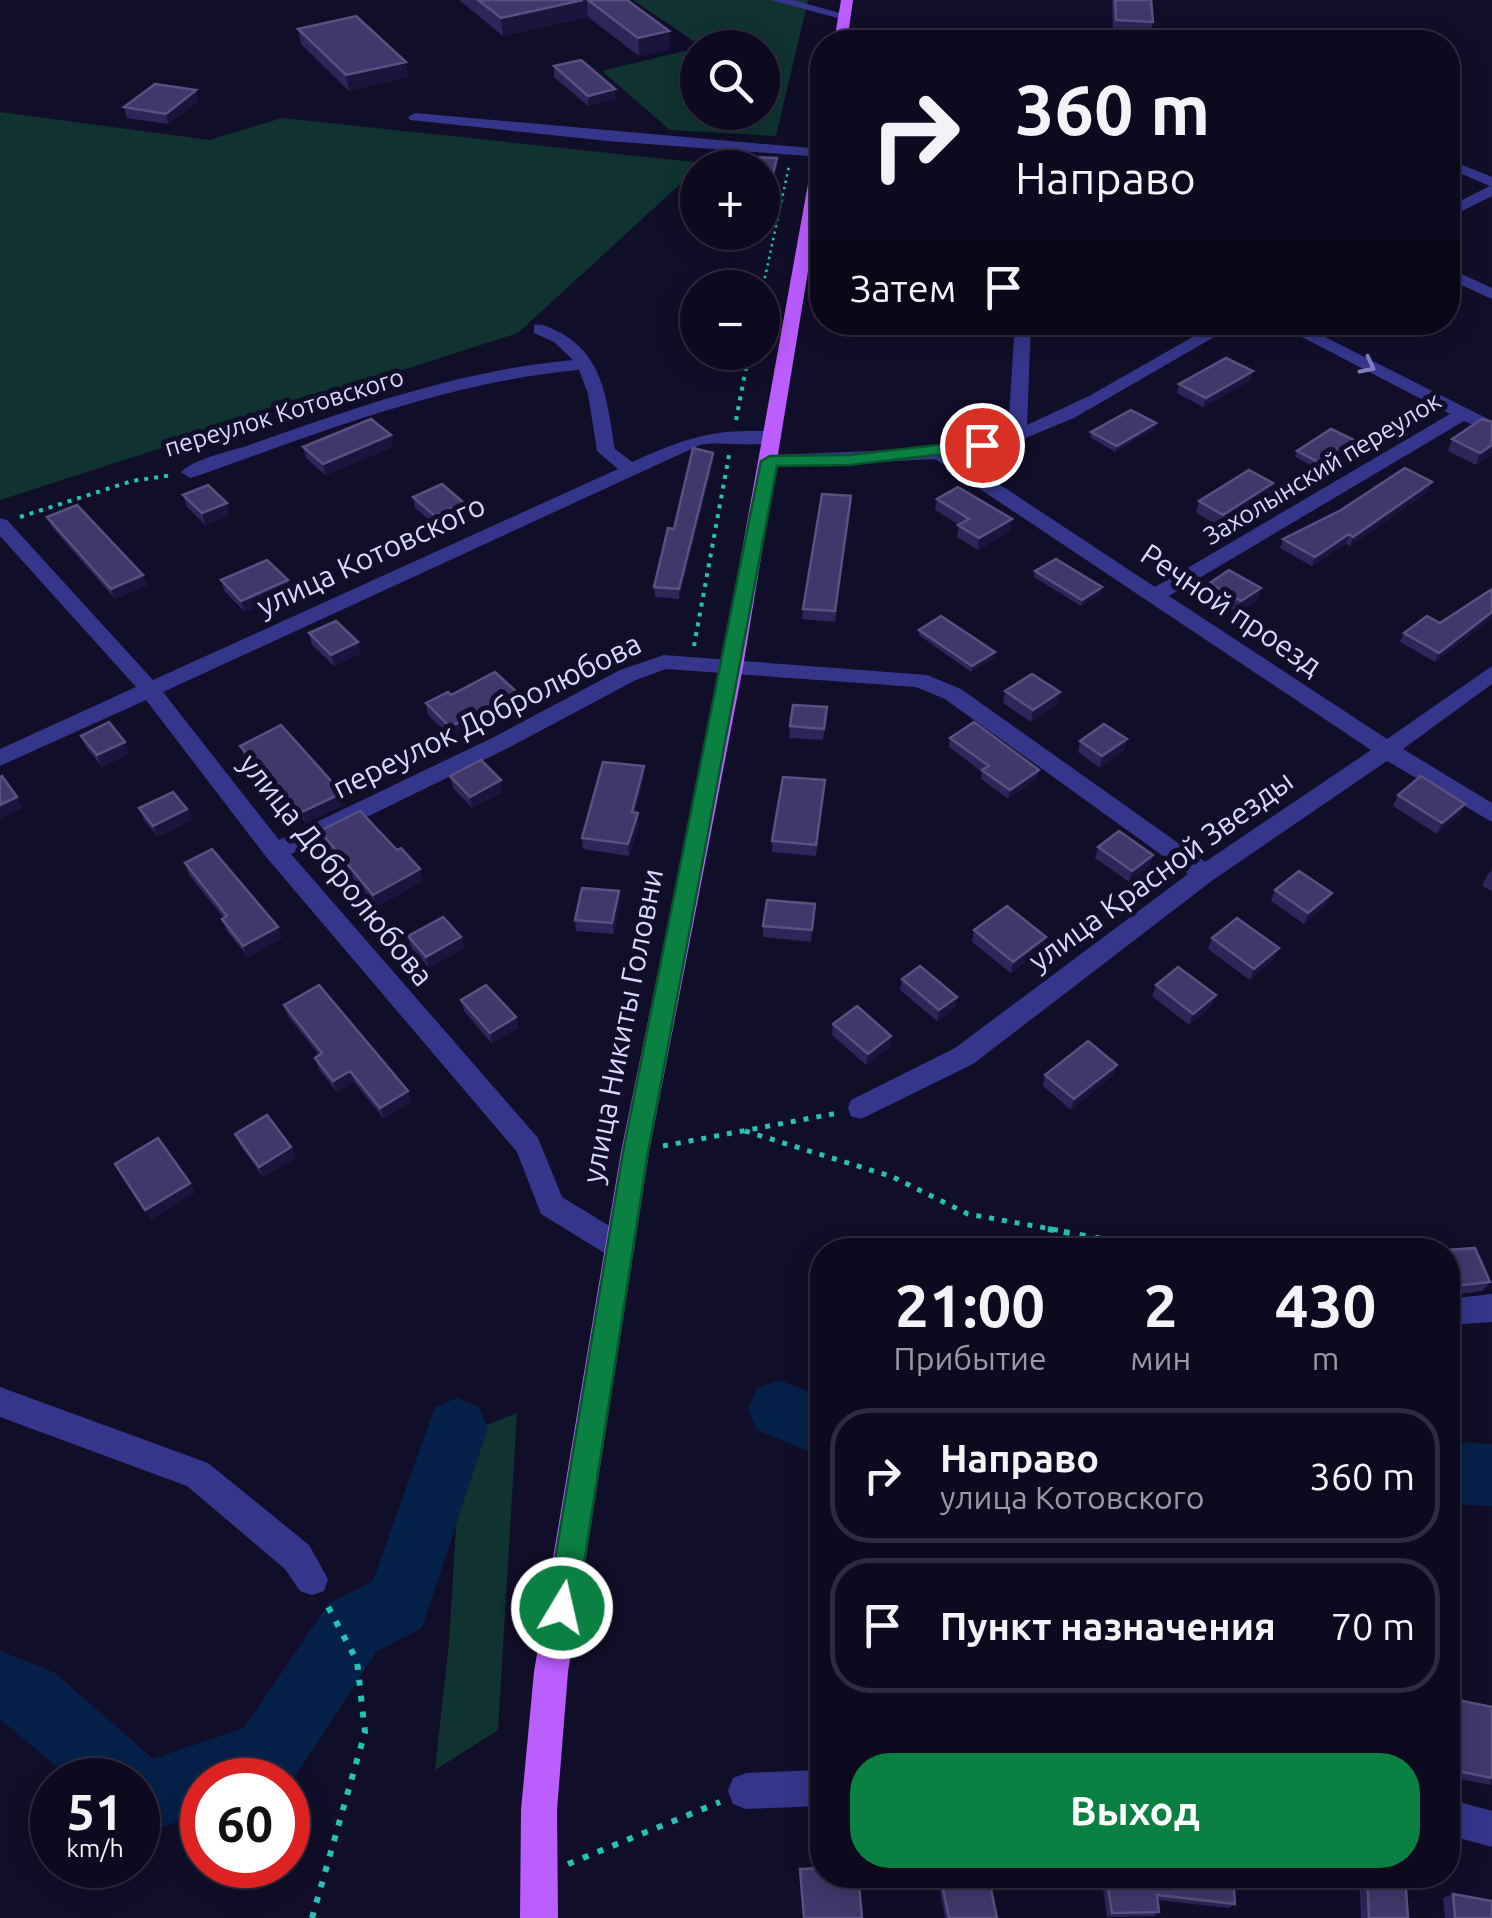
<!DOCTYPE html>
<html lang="ru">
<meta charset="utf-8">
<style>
:root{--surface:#0d0a1f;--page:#1b182c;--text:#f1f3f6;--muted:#9a9aa4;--line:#2d2b3d;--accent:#0b8043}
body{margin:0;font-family:Ubuntu,sans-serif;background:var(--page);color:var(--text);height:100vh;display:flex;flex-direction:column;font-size:38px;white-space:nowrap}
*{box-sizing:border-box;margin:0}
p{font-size:32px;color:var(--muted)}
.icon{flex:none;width:55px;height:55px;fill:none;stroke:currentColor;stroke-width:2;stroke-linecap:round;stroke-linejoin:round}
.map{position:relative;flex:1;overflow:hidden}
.sheet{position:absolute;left:810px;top:1238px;width:650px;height:650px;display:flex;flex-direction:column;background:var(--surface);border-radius:40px;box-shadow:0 5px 25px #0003,0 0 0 2px var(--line)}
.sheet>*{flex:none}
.hud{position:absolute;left:810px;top:30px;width:650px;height:305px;border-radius:40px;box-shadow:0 5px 25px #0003,0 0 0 2px var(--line);background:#0d0a1f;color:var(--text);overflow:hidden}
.buttons{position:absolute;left:680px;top:30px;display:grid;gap:20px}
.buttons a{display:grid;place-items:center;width:100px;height:100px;border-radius:50%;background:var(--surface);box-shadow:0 5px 25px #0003,0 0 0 2px var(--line);font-size:50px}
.speed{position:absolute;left:30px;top:1758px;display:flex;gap:20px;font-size:50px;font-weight:700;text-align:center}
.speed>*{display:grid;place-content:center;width:130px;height:130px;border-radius:50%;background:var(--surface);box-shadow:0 5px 25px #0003,0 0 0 2px var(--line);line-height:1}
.speed small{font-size:25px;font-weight:400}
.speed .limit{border:15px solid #d22;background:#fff;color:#111}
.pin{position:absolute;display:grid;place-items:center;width:85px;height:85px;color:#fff;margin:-42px;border:5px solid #fff;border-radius:50%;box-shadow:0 2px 10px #0007}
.me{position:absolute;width:110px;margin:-55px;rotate:9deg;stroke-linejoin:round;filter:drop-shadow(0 0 8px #0008)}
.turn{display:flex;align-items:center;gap:35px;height:210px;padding:0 40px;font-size:45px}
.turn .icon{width:130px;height:130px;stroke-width:2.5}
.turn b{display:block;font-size:70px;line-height:85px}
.then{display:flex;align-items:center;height:95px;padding:0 40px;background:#0003;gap:20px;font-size:38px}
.eta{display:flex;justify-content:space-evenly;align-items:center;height:170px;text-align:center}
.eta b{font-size:60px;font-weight:700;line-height:70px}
.cta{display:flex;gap:20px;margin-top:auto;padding:20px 40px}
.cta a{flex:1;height:115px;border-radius:40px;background:var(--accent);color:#fff;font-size:40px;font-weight:700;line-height:115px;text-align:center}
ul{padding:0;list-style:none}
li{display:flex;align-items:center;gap:30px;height:135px;margin:0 20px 15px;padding:0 20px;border:5px solid var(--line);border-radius:40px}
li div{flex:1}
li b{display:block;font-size:38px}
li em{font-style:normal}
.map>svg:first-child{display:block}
.green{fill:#103331}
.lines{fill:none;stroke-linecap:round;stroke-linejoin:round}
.river{fill:#062149;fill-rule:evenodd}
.path-far3{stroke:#26c2b3;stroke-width:2.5;stroke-dasharray:2.5 4;stroke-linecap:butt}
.path-far2{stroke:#26c2b3;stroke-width:4;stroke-dasharray:4 6;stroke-linecap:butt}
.path-far1{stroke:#26c2b3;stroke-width:5;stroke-dasharray:5 8;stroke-linecap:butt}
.path{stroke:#26c2b3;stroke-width:6;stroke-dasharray:6 10;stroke-linecap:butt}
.minor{fill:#35368b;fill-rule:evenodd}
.major{fill:#bc5dff;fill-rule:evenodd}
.wall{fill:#2e2558}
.shaded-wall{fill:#1b143d}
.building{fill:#40386a;stroke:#585181;stroke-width:2.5}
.oneway{stroke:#7f7ebf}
.route{fill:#0b8043;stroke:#07532c;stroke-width:2.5}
.labels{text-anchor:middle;stroke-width:10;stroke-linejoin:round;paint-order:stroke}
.far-street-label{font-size:25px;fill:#d9d6ff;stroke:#110e29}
.street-label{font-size:30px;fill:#d9d6ff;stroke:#110e29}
</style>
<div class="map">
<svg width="1492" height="1918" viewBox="0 0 1492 1918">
<rect width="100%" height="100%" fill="#110e29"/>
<path class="green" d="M633,0H808L776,136L670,130L602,71L697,48L698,112H762V48L698,47L701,46Z
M0,112L209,140L282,118L703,163L518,333L0,500Z
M517,1413L498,1730L435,1770L449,1643L459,1475L478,1428Z"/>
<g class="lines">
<path class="river" d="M779,1380L822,1397V1457L757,1430L748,1409L757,1388Z
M457,1398L479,1407L488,1428L422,1628L377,1651L292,1781L202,1780V1813L146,1833L138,1829V1780H73L0,1719V1651L55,1673L153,1759L244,1728L329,1603L373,1581L435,1407Z
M1448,1442L1492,1444V1506L1448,1504Z"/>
<path class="path-far3" d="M762,291L789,166"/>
<path class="path-far2" d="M736,420L749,352
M20,517L132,481L173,475
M694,646L729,455"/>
<path class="path-far1" d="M745,1131L893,1177L968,1214L1062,1231
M663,1146L838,1113"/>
<path class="path" d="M1048,1229L1161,1250
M568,1864L720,1802
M312,1918L365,1732L357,1661L326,1603"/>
<path class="minor" d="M771,0H793L851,16L845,20Z
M415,113L821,149L822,157L608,141L410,120L408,117Z
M1448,159L1492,177V196L1448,218V207L1490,186L1448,168Z
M1448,268L1492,288V299L1448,279Z
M1015,322H1031L1027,425L1089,396L1219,322H1240L1074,418L1023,439L955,455L1155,587L1450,414L1273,322H1295L1492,421V433L1464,421L1169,596L1387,739L1492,666V684L1403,749L1492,803V822L1387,761L1213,880L973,1064L861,1119L851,1116L848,1108L851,1100L955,1048L1188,874L945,699L916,687L666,669L636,680L508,748L291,854L538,1138L562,1197L631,1239L635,1248L631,1257L621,1261L611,1257L541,1214L517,1152L267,858L146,700L0,766V749L136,687L0,536V518L7,520L153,680L618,469L597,451L588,394L579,370C446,382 322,432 197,476L190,478L181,472C197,457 230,452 252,444C357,407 462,370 573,360L554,342L534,333V325C544,324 548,327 557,331C604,354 607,401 615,449L632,462C674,443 706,430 753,431C764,431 774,430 782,437C764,451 723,440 700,445L163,692L279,840L492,738L620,670L664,655L927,675L961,689L1205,862L1371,750L935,459L800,466L770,467L761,461L770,455L923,449L1008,432Z
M1492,1294V1322L1448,1325V1299Z
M0,1387L208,1463L309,1545L328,1579L324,1591L312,1595L300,1591L285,1569L187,1486L0,1417Z
M822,1770V1806L746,1809L733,1804L728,1791L733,1778L746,1773Z
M1448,1799L1492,1811V1847L1448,1835Z"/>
<path class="major" d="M841,0H853L847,42H834Z
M822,141V186L743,667L649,1152L568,1672L557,1810L558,1918H520L521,1810L534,1672L621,1152L721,667L815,145Z"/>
</g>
<path class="wall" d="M459,0H627L670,49L639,56L588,17L503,36Z
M1112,0H1151L1153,22L1150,37L1113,35Z
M298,29L406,62L408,77L349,91L301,44Z
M554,66L616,99L588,106L554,77Z
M196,90L198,101L168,124L127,118L124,107Z
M734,232H761L759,239L734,237Z
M963,322H991L990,335L963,334Z
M1251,380L1203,407L1177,393L1179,384Z
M1492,422V454L1476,465L1448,451L1452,439Z
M1154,429L1115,452L1090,437L1091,432Z
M303,447H393L325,475L306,458Z
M1356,448L1320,470L1295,457L1297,451Z
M713,453V462L679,599L655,597L654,587L674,529Z
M1428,492L1350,546L1346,544L1312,566L1280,548L1283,539Z
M183,495L230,515L205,525L187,507Z
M1270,495L1220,527L1196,513L1199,501Z
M413,497L466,514L437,527L415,508Z
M937,499L1010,531L978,550L957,537L959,525L935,510Z
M850,506L835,622L802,619L803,609Z
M47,517L143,575L147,585L115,599L52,527Z
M1035,571L1101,593L1081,606L1034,577Z
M221,580H288L291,591L245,612L225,592Z
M1210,583L1258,600L1238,613L1206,594Z
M1492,589V618L1435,662L1400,642L1404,633L1440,623Z
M919,630L994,658L971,672L919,635Z
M309,633L358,642L360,654L334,666L312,645Z
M1005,691L1058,704L1031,722L1003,703Z
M451,695L522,707L500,719L496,715L452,738L428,715L426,703Z
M826,719L823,740L789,738L790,726Z
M81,736L130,753L102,767L86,747Z
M950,738L1037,779L1008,799L981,779L982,772L949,747Z
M1127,739L1124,751L1100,768L1078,752L1080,741Z
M240,746L342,793L345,804L306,823L244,757Z
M450,776L503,792L472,808L453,788Z
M644,777L635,813L639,825L629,856L583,849L582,838Z
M824,792L816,856L772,852V841Z
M1398,795L1465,804L1460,815L1437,834L1393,806Z
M139,808L187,809L192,820L158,837L144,820Z
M320,831L423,881L376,907L323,842Z
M1098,847L1150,867L1129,882L1095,858Z
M185,863L282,938L248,957L226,930L222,919L224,918L189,875Z
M1492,870V892L1482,885L1488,874Z
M1275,890L1327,904L1304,924L1271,901Z
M619,891L620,902L614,934L576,931L575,920Z
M815,904L811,942L763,937V926Z
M974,930L1044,948L1011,973L972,942Z
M408,936L461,937L464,948L429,968L411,948Z
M1212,938L1274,959L1250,980L1208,949Z
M902,979L957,997L955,1008L937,1021L900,990Z
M1156,985L1216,995L1212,1006L1189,1025L1152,996Z
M461,1000L518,1028L492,1044L464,1011Z
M284,1005L408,1091L411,1102L384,1119L354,1082L337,1092L319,1069L315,1058L319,1055L288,1016Z
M833,1024L891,1036L890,1047L866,1065L832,1035Z
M1045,1075H1113L1071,1110L1043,1086Z
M235,1134L291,1147L296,1158L263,1177L240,1145Z
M1448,1250L1490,1282L1482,1291L1448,1296Z
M1448,1698L1492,1707L1491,1785L1448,1777Z
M937,1875H988L997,1918H945Z
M1101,1875H1233L1235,1904L1229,1908L1158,1900L1159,1912L1154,1916L1107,1917Z
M1359,1875H1405L1408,1918H1361Z
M1453,1894L1492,1918H1445L1443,1898Z"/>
<path class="shaded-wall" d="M583,0H587L588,17L503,36L501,18Z
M669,31L670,49L639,56L638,38Z
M406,62L408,77L349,91L346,75Z
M615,89L616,99L588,106V96Z
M196,90L198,101L168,124L166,114Z
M777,158V169L762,226V216Z
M1253,371L1251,380L1203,407L1206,398Z
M1156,423L1154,429L1115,452L1117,446Z
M391,435L393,447L325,475L323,464Z
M1358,442L1356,448L1320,470L1322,464Z
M1492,445V454L1476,465L1480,453Z
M713,453V462L679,599V589Z
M1432,482L1428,492L1350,546L1353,537Z
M1273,483L1270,495L1220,527L1223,515Z
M227,503L230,515L205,525L202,513Z
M464,503L466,514L437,527L435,516Z
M1012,519L1010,531L978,550L979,538Z
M1349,534L1346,544L1312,566L1315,557Z
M143,575L147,585L115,599L111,589Z
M288,580L291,591L245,612L241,601Z
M1102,587L1101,593L1081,606L1082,600Z
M1261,588L1258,600L1238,613L1241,601Z
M1492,612V618L1435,662L1439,653Z
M358,642L360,654L334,666L331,655Z
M995,652L994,658L971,672L972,666Z
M1060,692L1058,704L1031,722L1033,710Z
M521,696L522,707L500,719L498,707Z
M495,704L496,715L452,738L450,727Z
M1127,739L1124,751L1100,768L1102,756Z
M125,742L130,753L102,767L97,755Z
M644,766V777L633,824L632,812Z
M1039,770L1037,779L1008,799L1010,790Z
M501,780L503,792L472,808L470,797Z
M342,793L345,804L306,823L302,812Z
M17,797L23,808L0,819V805Z
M1465,804L1460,815L1437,834L1442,823Z
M187,809L192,820L158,837L153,826Z
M638,813L639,825L629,856L628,844Z
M1153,855L1150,867L1129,882L1132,871Z
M420,869L423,881L376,907L373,895Z
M619,891L620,902L614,934L612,923Z
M1332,893L1327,904L1304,924L1308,913Z
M278,927L282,938L248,957L243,946Z
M461,937L464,948L429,968L426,957Z
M1046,937L1044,948L1011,973L1013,962Z
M1279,948L1274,959L1250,980L1254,969Z
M1216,995L1212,1006L1189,1025L1193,1014Z
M957,997L955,1008L937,1021L939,1010Z
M516,1017L518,1028L492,1044L490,1033Z
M891,1036L890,1047L866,1065L868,1054Z
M1117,1065L1113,1075L1071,1110L1074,1099Z
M350,1071L354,1082L337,1092L333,1081Z
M408,1091L411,1102L384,1119L380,1108Z
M291,1147L296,1158L263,1177L259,1167Z
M190,1183L195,1193L151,1220L145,1210Z"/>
<path class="building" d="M478,0H583L501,18Z
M588,0H627L669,31L638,38Z
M1115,0H1151L1153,22L1116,20Z
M356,16L406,62L346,75L298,29Z
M581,60L615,89L588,96L554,66Z
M155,84L196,90L166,114L124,107Z
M752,157L777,158L762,216V168H749Z
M964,322H991V326L964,324Z
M1226,358L1253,371L1206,398L1179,384Z
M1131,410L1156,423L1117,446L1091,432Z
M371,419L391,435L323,464L303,447Z
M1482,419L1492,422V445L1480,453L1452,439Z
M1331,429L1358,442L1322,464L1297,451Z
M693,448L713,453L679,589L654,587L668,528L674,529Z
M1405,468L1432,482L1353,537L1349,534L1315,557L1283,539L1341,510Z
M1249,470L1273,483L1223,515L1199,501Z
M442,484L464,503L435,516L413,497Z
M208,485L227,503L202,513L183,495Z
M958,487L1012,519L979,538L958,525L969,519L937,499Z
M822,494L851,496L835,611L803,609Z
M77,505L143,575L111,589L47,517Z
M1056,559L1102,587L1082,600L1035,571Z
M267,560L288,580L241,601L221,580Z
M1229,570L1261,588L1241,601L1210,583Z
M1492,589V612L1439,653L1404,633L1427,616L1440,623Z
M941,616L995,652L972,666L919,630Z
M336,621L358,642L331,655L309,633Z
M495,672L521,696L498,707L495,704L450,727L426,703L448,692L451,695Z
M1032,674L1060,692L1033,710L1005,691Z
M793,705L827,707L824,729L790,726Z
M109,722L125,742L97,755L81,736Z
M974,722L1039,770L1010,790L982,770L989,766L950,738Z
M1104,724L1127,739L1102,756L1080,741Z
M281,725L342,793L302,812L240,746Z
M481,760L501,780L470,797L450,776Z
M603,762L644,766L632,812L638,813L628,844L582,838Z
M2,776L17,797L0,805V777Z
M1421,776L1465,804L1442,823L1398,795Z
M783,777L825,780L816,845L772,841Z
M173,792L187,809L153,826L139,808Z
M360,811L397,850L401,848L420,869L373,895L320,831Z
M1119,831L1153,855L1132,871L1098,847Z
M212,849L278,927L243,946L222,919L227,916L185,863Z
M1299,871L1332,893L1308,913L1275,890Z
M582,888L619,891L612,923L575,920Z
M767,900L815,904L812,930L763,926Z
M1007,906L1046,937L1013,962L974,930Z
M443,917L461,937L426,957L408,936Z
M1237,918L1279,948L1254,969L1212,938Z
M920,966L957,997L939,1010L902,979Z
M1178,967L1216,995L1193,1014L1156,985Z
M319,985L408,1091L380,1108L350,1071L333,1081L315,1058L322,1053L284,1005Z
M486,985L516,1017L490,1033L461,1000Z
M857,1006L891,1036L868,1054L833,1024Z
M1088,1041L1117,1065L1074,1099L1045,1075Z
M267,1115L291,1147L259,1167L235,1134Z
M158,1138L190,1183L145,1210L115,1164Z
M1475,1248L1490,1282L1454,1286L1448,1271L1446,1250Z
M1448,1698L1492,1707V1778L1448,1769Z
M822,1868V1875H858L862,1918H804L800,1869Z
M940,1875H988L997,1918H949Z
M1106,1875H1233L1235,1904L1157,1895L1159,1912L1112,1913Z
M1367,1875H1405L1408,1918H1369Z
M1453,1894L1492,1901V1918H1455Z"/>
<defs><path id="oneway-chevron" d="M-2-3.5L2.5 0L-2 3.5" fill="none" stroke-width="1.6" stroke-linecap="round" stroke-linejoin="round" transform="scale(2.5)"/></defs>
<use class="oneway" href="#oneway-chevron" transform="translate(1368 366) rotate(27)"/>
<path class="route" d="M982,440L988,442V449L849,465L777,466L648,1152L577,1608L573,1618L562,1623L551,1618L547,1608L623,1152L761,461L770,456L849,455Z"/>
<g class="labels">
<g class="far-street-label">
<text transform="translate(284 412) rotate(-17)" y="9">переулок Котовского</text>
<text transform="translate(1322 468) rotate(-31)" y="9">Захолынский переулок</text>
</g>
<g class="street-label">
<text transform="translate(371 556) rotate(-25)" y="10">улица Котовского</text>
<text transform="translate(1231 610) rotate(34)" y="10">Речной проезд</text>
<text transform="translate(487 716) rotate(-26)" y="10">переулок Добролюбова</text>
<text transform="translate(336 870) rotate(51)" y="10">улица Добролюбова</text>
<text transform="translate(1161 871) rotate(-36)" y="10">улица Красной Звезды</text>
<text transform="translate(623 1026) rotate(-79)" y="10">улица Никиты Головни</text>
</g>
</g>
</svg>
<div class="buttons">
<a><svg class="icon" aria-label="search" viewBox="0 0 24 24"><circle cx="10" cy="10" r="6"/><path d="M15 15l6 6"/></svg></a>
<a>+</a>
<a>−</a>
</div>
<div class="speed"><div>51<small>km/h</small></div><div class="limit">60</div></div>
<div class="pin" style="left:982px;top:445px;background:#d93025"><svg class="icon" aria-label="arrive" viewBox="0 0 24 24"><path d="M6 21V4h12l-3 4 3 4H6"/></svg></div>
<svg class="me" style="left:562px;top:1608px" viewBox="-20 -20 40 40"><circle r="17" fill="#0b8043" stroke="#fff" stroke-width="3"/><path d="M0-11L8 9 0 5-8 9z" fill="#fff"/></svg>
<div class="hud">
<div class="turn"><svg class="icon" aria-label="right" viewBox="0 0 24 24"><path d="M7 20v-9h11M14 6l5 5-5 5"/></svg><div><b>360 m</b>Направо</div></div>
<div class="then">Затем<svg class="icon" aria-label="arrive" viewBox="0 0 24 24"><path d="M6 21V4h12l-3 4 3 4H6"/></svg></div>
</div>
<section class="sheet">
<div class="eta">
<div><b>21:00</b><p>Прибытие</p></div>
<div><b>2</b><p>мин</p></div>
<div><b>430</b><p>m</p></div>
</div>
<ul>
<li><svg class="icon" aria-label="right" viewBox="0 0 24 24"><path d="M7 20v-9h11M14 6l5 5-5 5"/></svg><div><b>Направо</b><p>улица Котовского</p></div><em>360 m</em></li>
<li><svg class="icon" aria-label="arrive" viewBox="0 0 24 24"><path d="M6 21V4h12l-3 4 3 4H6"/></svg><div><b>Пункт назначения</b></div><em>70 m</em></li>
</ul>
<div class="cta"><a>Выход</a></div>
</section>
</div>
